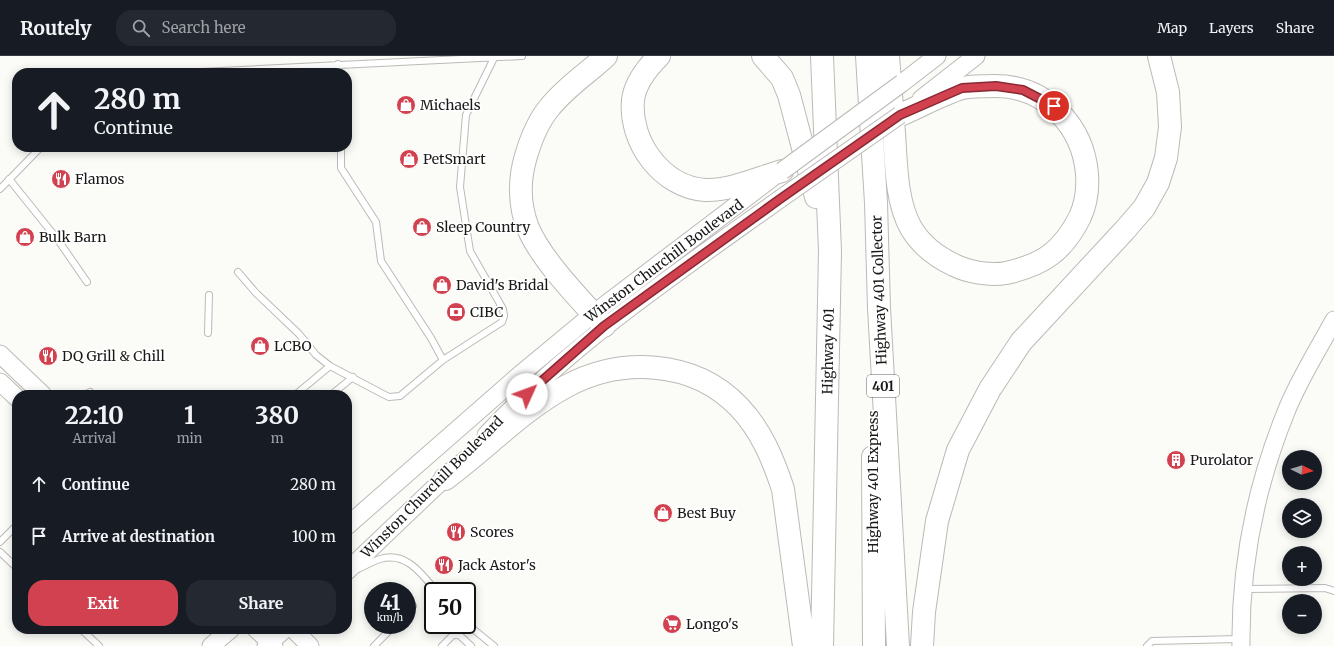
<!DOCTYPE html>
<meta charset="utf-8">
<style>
:root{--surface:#171b24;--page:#242831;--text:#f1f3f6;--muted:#9ea1a6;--line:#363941;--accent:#d1414f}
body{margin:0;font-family:Merriweather,serif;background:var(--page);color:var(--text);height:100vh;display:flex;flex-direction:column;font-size:15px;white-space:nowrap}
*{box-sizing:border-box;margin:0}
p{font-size:13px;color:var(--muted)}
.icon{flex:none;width:22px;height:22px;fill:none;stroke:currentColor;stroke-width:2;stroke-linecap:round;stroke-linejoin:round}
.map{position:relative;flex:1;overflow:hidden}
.panel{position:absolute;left:12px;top:334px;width:340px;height:244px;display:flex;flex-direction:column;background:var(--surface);border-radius:16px;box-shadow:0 2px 10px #0003}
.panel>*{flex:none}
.hud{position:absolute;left:12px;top:12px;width:340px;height:84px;border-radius:16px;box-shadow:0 2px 10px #0003;background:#171b24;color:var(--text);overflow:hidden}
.needle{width:26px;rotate:95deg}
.controls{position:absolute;left:1282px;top:394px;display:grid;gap:8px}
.controls a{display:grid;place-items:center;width:40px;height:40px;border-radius:50%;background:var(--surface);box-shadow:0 2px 10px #0003;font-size:20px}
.speed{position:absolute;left:364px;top:526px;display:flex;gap:8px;font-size:20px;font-weight:700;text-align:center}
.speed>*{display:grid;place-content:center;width:52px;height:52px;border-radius:50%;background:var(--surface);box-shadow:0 2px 10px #0003;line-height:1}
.speed small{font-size:10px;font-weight:400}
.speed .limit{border:2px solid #111;border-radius:6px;background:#fff;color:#111}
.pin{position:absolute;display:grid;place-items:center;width:34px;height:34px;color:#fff;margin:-17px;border:2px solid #fff;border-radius:50%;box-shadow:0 1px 4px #0007}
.me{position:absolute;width:44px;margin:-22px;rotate:47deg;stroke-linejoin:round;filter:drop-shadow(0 0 3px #0008)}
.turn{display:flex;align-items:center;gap:14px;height:84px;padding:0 16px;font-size:18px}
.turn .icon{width:52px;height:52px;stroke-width:2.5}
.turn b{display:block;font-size:28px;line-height:34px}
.eta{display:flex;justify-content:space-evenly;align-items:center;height:68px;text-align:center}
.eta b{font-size:24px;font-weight:700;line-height:28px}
.button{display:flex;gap:8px;margin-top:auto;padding:8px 16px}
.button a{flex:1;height:46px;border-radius:16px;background:var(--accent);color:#fff;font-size:16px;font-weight:700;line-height:46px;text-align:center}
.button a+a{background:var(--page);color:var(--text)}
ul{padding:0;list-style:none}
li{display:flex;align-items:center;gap:12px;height:52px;padding:0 16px}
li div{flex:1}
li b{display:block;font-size:15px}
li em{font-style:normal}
header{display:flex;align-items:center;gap:24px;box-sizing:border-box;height:56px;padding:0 20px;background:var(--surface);border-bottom:1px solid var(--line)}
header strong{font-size:19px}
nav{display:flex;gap:22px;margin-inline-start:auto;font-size:14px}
.search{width:280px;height:36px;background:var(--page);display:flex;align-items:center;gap:10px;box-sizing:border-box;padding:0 14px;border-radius:16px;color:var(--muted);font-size:15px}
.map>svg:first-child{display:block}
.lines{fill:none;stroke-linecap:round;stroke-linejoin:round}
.lane-casing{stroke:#bbbab7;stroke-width:8}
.secondary-casing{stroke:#bbbab7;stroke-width:19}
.highway-casing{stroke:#bbbab7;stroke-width:24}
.lane{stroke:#fff;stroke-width:6}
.secondary{stroke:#fff;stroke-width:17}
.highway{stroke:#fff;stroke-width:22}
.secondary-bridge-casing{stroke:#bbbab7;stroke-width:19;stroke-linecap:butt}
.secondary-bridge{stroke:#fff;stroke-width:17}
.route-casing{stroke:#882a33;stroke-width:10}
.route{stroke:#d1414f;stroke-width:7}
.labels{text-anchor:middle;stroke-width:3.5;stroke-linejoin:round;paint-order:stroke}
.shield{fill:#fff;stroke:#5f5e5d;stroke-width:1}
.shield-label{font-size:13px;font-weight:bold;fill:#1a1918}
.poi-label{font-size:14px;fill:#1a1918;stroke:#fff;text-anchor:start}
.street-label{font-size:14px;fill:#1a1918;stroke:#fff}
</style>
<header>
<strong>Routely</strong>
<div class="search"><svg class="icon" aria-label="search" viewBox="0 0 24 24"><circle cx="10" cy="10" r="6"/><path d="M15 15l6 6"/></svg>Search here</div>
<nav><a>Map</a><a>Layers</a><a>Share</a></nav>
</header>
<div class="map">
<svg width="1334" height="590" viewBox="0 0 1334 590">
<rect width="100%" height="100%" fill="#fbfbf7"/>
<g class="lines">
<g class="lane-casing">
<path id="lane" d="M338,8V17
M181,17L522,0
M341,91V112L376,166L381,205L431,282L443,304L502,266L504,260L503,253L470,195L460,131L466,59L494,2
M9,123L58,184L87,226
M0,133L41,91
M238,216L256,237L299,278L316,299L330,310L381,337L389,341L400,340L443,304
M208,277L209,239
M84,339L90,336
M295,339L330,310
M331,339L353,321
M0,486L17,469
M0,496L17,512
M358,513C365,510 373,505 380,503C406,495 422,518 436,535
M1244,533L1325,532L1334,535
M407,556L413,550
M467,568L494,590
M81,573L99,590
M374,590L395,569
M442,590L452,580L458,578L471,590
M1147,590L1152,585L1239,583"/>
</g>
<g class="secondary-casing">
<path id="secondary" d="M902,27L937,0
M921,43L976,0
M0,298L43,339
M0,326L17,342
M486,379C572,287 678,216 780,143
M347,470L523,316L593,258L772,122
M347,515L453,414
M256,573L274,590
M293,573L310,590
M211,590L231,573
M266,590L285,573
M1241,590C1240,510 1256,430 1286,356C1298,325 1318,294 1334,264"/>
</g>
<g class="highway-casing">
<path id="highway" d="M659,0C647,12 635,27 633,44C629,86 662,131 705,134C730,135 758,122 782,115
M763,0L782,22L789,39L816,141
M822,0L830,195L822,590
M867,0L876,147L879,252L898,590
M888,0C890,26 892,51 894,77C896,106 896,146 911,172C921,189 937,201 954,209C968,216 990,220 1006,217C1043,209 1063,195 1080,161C1086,148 1088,132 1087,118C1083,70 1046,30 995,30C985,30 972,30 962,32C942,38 919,51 900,59
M604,270C580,243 542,205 528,172C519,149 519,123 526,100C531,83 538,65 550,51C566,31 588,17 606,0
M873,401L874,590
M445,423C486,393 521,355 565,331C620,301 693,303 739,351C761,374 773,403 783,433L804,590
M922,590L924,556L937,465L958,394L990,333L1021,286L1124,175L1144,152L1158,127L1166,102L1170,71L1168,36L1159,0"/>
</g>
<use href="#lane" class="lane"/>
<use href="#secondary" class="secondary"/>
<use href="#highway" class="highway"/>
<g class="secondary-bridge-casing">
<path id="secondary-bridge" d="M782,115L902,27
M780,143L900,59"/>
</g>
<use href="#secondary-bridge" class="secondary-bridge"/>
</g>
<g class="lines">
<g class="route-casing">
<path id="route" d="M527,338L604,270L780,143L900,59L962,32L996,30L1023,34L1054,50"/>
</g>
<use href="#route" class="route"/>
</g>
<defs>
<g id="shop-disc" transform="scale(1)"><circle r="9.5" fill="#d1414f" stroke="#fff"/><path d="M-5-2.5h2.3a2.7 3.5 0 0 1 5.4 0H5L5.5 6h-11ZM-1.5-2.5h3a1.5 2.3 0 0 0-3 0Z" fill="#fff"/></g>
<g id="restaurant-disc" transform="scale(1)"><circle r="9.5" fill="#d1414f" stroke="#fff"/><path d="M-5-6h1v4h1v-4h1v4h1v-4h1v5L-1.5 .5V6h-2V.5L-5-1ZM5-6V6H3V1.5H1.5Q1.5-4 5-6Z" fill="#fff"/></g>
<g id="bank-disc" transform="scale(1)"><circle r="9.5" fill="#d1414f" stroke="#fff"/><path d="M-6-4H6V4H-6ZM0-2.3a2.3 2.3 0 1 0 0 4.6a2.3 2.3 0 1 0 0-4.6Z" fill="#fff"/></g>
<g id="building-disc" transform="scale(1)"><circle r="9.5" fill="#d1414f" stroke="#fff"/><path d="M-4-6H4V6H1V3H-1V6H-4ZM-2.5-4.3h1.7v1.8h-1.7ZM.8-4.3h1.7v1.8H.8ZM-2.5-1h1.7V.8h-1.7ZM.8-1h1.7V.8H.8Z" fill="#fff"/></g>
<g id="supermarket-disc" transform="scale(1)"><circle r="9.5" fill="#d1414f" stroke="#fff"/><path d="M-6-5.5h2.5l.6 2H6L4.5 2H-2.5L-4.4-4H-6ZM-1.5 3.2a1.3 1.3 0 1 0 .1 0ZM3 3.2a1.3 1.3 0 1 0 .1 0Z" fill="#fff"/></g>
</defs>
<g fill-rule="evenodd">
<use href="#shop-disc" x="406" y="49"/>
<use href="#shop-disc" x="409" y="103"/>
<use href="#restaurant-disc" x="61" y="123"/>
<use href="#shop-disc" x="422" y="171"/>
<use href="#shop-disc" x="25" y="181"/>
<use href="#shop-disc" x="442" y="229"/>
<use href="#bank-disc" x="456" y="256"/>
<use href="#shop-disc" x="260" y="290"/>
<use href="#restaurant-disc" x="48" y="300"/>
<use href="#building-disc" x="1176" y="404"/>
<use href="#shop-disc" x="663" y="457"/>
<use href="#restaurant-disc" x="456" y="476"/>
<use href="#restaurant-disc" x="444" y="509"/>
<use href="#supermarket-disc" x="672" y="568"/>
</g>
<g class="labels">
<rect class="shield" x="867" y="319" width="32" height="22" rx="3"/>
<g class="shield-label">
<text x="883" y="335">401</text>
</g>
<g class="poi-label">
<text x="420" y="54">Michaels</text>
<text x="423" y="108">PetSmart</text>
<text x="75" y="128">Flamos</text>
<text x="436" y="176">Sleep Country</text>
<text x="39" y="186">Bulk Barn</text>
<text x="456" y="234">David's Bridal</text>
<text x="470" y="261">CIBC</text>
<text x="274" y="295">LCBO</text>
<text x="62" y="305">DQ Grill &amp; Chill</text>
<text x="1190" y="409">Purolator</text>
<text x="677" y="462">Best Buy</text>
<text x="470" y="481">Scores</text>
<text x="458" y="514">Jack Astor's</text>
<text x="686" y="573">Longo's</text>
</g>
<g class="street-label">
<text transform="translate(664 205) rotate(-37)" y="5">Winston Churchill Boulevard</text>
<text transform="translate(879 234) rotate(-92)" y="5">Highway 401 Collector</text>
<text transform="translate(828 295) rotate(-89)" y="5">Highway 401</text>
<text transform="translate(873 426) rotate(-90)" y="5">Highway 401 Express</text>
<text transform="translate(432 431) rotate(-45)" y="5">Winston Churchill Boulevard</text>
</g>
</g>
</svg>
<div class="controls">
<a><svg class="needle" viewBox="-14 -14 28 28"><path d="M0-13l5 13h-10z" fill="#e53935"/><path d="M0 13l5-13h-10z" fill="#9ea1a6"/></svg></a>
<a><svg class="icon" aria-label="layers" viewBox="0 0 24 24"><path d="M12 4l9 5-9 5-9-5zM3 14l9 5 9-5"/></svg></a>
<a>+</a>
<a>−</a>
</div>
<div class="speed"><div>41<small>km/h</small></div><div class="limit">50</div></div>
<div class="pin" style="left:1054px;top:50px;background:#d93025"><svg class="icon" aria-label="arrive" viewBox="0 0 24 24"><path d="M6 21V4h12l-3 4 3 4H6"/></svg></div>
<svg class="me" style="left:527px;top:338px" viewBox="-20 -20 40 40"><circle r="19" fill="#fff"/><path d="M0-13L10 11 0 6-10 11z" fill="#d1414f"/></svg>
<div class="hud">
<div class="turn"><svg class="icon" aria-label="ahead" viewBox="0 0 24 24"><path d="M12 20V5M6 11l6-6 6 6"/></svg><div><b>280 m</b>Continue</div></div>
</div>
<section class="panel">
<div class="eta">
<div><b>22:10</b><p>Arrival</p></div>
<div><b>1</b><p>min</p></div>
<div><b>380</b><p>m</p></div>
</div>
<ul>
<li><svg class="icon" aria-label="ahead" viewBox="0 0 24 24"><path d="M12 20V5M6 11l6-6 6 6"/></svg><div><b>Continue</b></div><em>280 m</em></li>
<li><svg class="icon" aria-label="arrive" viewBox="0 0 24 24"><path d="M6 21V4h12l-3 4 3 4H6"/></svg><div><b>Arrive at destination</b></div><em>100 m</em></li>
</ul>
<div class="button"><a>Exit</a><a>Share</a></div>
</section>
</div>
